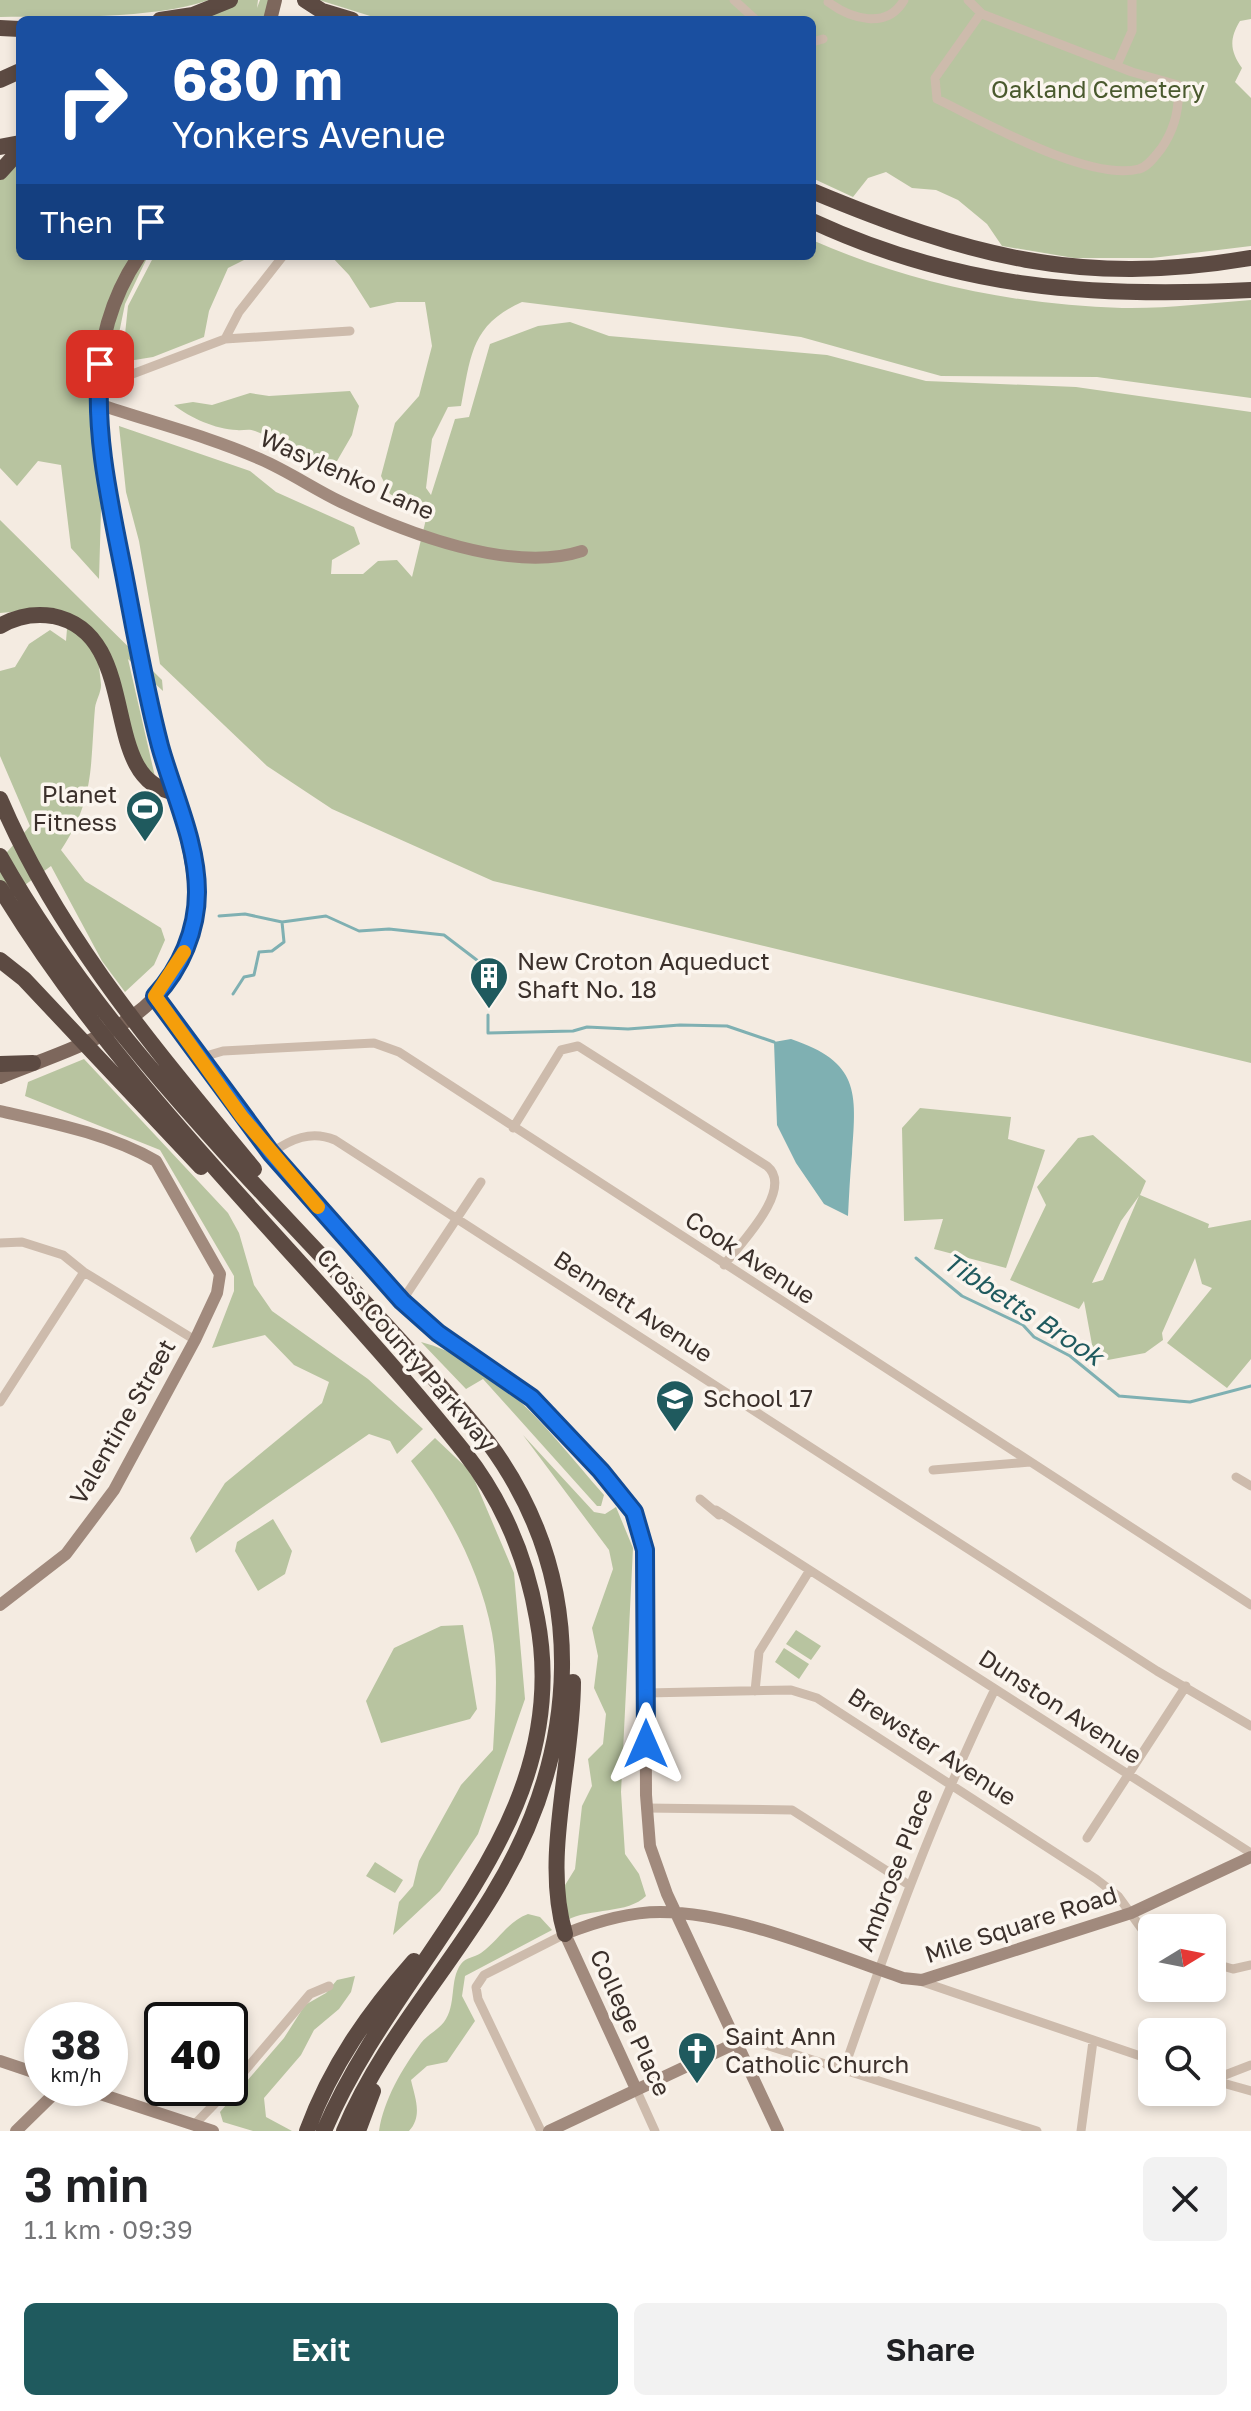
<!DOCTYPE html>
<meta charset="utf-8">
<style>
:root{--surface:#fff;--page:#f2f2f2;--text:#202124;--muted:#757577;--accent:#1f5a5e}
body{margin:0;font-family:"Golos Text",sans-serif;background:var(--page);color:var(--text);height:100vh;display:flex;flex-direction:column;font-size:30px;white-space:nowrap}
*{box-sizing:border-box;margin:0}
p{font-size:26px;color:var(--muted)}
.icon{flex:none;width:44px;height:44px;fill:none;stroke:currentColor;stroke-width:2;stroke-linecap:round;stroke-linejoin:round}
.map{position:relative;height:2131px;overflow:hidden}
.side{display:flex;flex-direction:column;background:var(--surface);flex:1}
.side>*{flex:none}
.banner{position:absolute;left:16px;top:16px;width:800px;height:244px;border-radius:12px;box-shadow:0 4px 12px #0003;background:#1a4fa0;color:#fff;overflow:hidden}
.needle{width:52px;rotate:80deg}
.buttons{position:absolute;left:1138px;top:1914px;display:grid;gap:16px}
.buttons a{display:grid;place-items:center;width:88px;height:88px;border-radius:12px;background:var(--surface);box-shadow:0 4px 12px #0003;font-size:40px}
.speed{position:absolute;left:24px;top:2002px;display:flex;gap:16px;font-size:40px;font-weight:700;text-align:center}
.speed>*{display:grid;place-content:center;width:104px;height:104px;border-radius:50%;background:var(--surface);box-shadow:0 4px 12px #0003;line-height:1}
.speed small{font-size:20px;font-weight:400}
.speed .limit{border:4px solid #111;border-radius:12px;background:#fff;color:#111}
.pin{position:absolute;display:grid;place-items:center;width:68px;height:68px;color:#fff;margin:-34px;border-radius:16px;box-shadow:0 4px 12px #0006}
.me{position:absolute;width:88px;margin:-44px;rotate:0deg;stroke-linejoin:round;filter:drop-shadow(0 0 6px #0008)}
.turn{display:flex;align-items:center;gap:28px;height:168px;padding:0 24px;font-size:36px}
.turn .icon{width:104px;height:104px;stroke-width:2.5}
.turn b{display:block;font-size:56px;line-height:68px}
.then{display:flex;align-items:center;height:76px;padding:0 24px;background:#0003;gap:16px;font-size:30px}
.round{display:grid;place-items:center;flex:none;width:84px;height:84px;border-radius:12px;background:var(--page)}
.head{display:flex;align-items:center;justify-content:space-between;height:136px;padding:0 24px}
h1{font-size:48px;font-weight:600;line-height:60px}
.action{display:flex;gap:16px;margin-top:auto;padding:16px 24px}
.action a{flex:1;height:92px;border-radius:12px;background:var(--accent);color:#fff;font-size:32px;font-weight:600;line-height:92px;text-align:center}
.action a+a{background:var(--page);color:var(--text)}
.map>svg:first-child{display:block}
.green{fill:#b8c4a0;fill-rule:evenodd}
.water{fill:#7fb0b2}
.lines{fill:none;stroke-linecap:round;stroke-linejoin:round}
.stream{stroke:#7fb0b2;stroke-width:3}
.street{stroke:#cdbbac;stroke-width:9}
.secondary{stroke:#a18a7d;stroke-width:12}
.primary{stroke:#7d675c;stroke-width:14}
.highway{stroke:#5c4a42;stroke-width:16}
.route-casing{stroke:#114b97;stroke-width:20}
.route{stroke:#1a73e8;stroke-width:14}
.slow{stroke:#f59e0b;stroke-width:14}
.labels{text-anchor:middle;stroke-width:7;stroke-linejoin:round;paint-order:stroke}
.park-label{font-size:24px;fill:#4a5a2e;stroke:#fbf5ee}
.street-label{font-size:24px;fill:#3b302b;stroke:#fbf5ee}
.poi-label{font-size:24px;fill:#3b302b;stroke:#fbf5ee;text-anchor:start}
.water-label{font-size:26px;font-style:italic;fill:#1f5a5e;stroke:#fbf5ee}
</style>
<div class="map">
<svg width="1251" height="2131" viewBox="0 0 1251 2131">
<rect width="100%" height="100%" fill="#f4ebe1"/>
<path class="green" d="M0,0H209C151,20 62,16 0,17Z
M236,0H258L257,8L260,0H279L273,20H191Z
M319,0H1251V19L1240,21C1229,39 1230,51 1242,68L1235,82L1251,98V246L1152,258H1074L1002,246L987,224L958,200L936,190L912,188L886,172L868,178L853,197L812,178V20H383Z
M20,157V256H148L125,304L104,407L99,579L71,548L61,465L38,461L17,486L0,468V178Z
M812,240C910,283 1015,305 1122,308C1165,309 1209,303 1251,300V398L1097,377L941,376L801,337L522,302C471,325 471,355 461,406L448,407L432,439L426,488L431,495L455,419L469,417L490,344L538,326L570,322L609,336L827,355L926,381L1076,387L1251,412V1063L493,881L332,809L267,766L160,664L139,541L126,492L119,426L250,471L276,492L354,527L360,544L332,560L331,574H363L378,561L397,560L412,577L427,515L390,494L381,476L395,423L419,396L432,346L425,302H397L370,308L349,275L331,256H812Z
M154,256H252L228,268L209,311L204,337L153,357L122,362L128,306Z
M350,391L359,406L352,435L337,461L313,467C295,453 277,439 255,431C248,428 243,431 237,430C215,429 190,418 174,405L193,402L212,405L250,393L269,396Z
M0,520L162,680L163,691L128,659L156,781L146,775L97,642C97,658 100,670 101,685C101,693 96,700 95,708C90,766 95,799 61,850L85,881L161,928L165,940L154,965L125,992L102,961L51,866L0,903V860L30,826L0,756V671L15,667L29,644L50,630L66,641L68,617L43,609L0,613Z
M84,1059L228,1213L239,1233L254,1285L272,1311L368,1379L423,1429L397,1454L390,1441L369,1434L196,1553L190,1538L225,1483L322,1403L329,1382L294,1365L265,1335L212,1348L234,1291V1276L160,1150L25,1096L28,1082Z
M920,1108L1011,1117L1008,1139L1045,1150L1006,1268L934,1249L943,1219L904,1221L902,1128Z
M1093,1135L1146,1181L1140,1195L1209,1224L1208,1228L1251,1220V1359L1227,1388L1167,1343L1212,1288L1202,1284L1195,1258L1162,1333L1163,1340L1145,1353L1108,1360L1093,1350L1084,1301L1079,1309L1010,1280L1046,1205L1037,1187L1078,1138ZM1139,1196L1103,1280L1092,1283L1121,1221Z
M421,1342C501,1363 552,1436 604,1495L601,1506H597L483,1379L466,1389Z
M523,1435L594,1512L605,1514L616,1507L633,1548L621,1792L625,1854L639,1874L646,1896C628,1914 590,1908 567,1920L562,1890L575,1869L582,1806L592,1786L588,1759L603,1744L606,1714L594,1688L598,1656L592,1628L613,1569L609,1550Z
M435,1438L471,1472L514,1573L525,1699L478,1834L440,1891L393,1935L399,1902L413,1886L419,1861L461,1785L493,1750C495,1712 499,1670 492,1633C480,1569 448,1512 411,1461Z
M273,1519L292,1551L285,1574L258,1591L235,1551L237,1542Z
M463,1625L477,1709L470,1719L381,1743L366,1701L394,1648L441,1626Z
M796,1630L821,1646L811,1660L786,1644Z
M784,1648L809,1664L799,1679L775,1662Z
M375,1862L403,1880L395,1893L366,1876Z
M528,1914L540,1917L552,1930L465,1976L462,1996L475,2021L447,2062L427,2066L411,2080C415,2098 423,2116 409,2131H379C384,2099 402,2069 421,2043C427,2035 438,2030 444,2022C457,2005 449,1980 461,1964C466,1957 474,1958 481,1953C499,1940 507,1922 528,1914Z
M355,1976L351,1992L339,2009L314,2030L301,2055L264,2098L266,2117L292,2131H253L223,2122L220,2112L284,2038L305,2005L326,1993L337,1980Z"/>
<path class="water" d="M791,1039C859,1062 857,1091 852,1154C850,1175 849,1196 848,1216L824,1204L796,1163L777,1125L774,1042Z"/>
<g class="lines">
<path class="stream" d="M219,916L245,914L282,922L326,916L359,931L389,929L444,935L482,964L487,994
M233,994L244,977L254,975L259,952L272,951L284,942L282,922
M488,1015V1033L573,1031L587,1027L628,1029L680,1025L727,1026L774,1042
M916,1258L962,1296L1023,1325L1034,1337L1070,1356L1119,1396L1190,1402L1251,1386"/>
<path class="street" d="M734,0L756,20
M968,0L982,14L1132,72L1178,85C1180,109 1175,129 1161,149C1155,156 1148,167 1139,169C1088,182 983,121 937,99L935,78L981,13
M828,2C851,19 887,30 904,0
M812,42L823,39
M1117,65L1132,31V0
M225,339L239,312L283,256
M98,387L225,339L350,331
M199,1058L223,1051L374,1043L399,1052L1251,1605
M513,1128L561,1050L578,1046L767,1166C795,1189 740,1244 724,1265
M271,1153C291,1139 311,1130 335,1140L1157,1671L1251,1726
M0,1243L22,1242L63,1255L84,1272L195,1340
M402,1301L481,1182
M0,1402L84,1272
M933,1470L1030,1462
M1236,1477L1251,1486
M700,1499L719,1515
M716,1510L1251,1853
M755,1691L759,1652L808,1573
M646,1693L791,1690L817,1698L1096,1879L1118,1896L1152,1943
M646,1808L792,1810L909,1885
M1087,1838L1186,1686
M1212,1963L1233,1969L1251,1965
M917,1980L1152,2060
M736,2043L753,2041L1037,2131
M844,2069C889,1939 935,1812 995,1689
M1212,2080L1251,2065
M1212,2080L1251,2091
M230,2088L310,1994L329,1986
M636,2089L655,2131
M194,2125L230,2088
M541,2131L478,1999L476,1987L484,1975L565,1934
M1081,2131L1093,2041"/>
<path class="secondary" d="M98,404C151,422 208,436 260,459C288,471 314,489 341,502C406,533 512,574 582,551
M155,996L271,1153L402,1301L438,1333L532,1398L589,1457L634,1512L645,1550L646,1795L650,1846L667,1894L778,2131
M0,1111C53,1123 109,1134 156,1161L220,1274L217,1293L195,1340L114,1490L66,1554L0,1605
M0,2061L42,2075
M82,2088L213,2131
M636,2089L565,1934C595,1922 628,1912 660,1912C739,1913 829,1953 903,1978L922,1980L1131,1913L1251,1857
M16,2131L60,2088
M549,2131L736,2043"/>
<path class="primary" d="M270,20L275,0
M0,1077C55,1054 125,1036 163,988C225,908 180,824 159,739C145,684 135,628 124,573C102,464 72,355 139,256"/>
<path class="highway" d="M305,0L322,11L352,20
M160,20L193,15L230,0
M0,28L20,29
M0,80L20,71
M0,147L20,143
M0,172L20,150
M812,191C968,256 1080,287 1251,258
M812,221C959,289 1092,298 1251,290
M0,626C17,616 34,613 53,616C144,634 97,781 174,792
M0,799C60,940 158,1052 254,1169
M0,856C126,1080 327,1245 488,1442C592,1583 580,1752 492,1896C444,1975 380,2045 344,2131
M0,888C127,1098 313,1262 465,1453C503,1502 526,1557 537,1618C577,1826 398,1956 324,2131
M0,960L24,979L201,1167
M0,1064L33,1063
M565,1934C542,1857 573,1764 573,1682
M307,2131C331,2066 368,2013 414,1961
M358,2131L373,2091"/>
</g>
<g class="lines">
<g class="route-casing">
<path id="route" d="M100,364C94,436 110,503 124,574C135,631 145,689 160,746C173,793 197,842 197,892C197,930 181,968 155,996L271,1153L402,1301L438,1333L532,1398L601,1471L634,1512L645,1550L646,1744"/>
</g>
<use href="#route" class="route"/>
<path class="slow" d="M184,952L155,996L242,1117L318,1207"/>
</g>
<defs>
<g id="stadium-pin" transform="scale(2)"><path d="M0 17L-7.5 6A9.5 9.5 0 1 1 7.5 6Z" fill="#1f5a5e" stroke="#fbf5ee"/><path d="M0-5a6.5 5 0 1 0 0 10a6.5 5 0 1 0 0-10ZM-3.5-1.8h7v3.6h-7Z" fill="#fff"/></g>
<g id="building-pin" transform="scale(2)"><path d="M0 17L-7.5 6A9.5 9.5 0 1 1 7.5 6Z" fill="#1f5a5e" stroke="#fbf5ee"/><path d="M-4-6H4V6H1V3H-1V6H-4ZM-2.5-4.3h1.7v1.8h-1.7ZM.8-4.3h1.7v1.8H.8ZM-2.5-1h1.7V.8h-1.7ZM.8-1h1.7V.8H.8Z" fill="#fff"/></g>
<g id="school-pin" transform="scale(2)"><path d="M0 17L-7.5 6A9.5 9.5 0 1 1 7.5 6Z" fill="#1f5a5e" stroke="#fbf5ee"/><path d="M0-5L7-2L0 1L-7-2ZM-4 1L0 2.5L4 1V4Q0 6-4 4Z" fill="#fff"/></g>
<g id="church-pin" transform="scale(2)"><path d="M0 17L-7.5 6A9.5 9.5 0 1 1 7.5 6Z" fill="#1f5a5e" stroke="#fbf5ee"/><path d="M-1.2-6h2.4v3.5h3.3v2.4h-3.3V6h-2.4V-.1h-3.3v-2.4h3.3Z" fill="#fff"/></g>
</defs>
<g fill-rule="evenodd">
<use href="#stadium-pin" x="145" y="809"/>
<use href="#building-pin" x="489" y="976"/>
<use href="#school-pin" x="675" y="1399"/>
<use href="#church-pin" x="697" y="2051"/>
</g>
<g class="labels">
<g class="park-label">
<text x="1098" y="98">Oakland Cemetery</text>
</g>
<g class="street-label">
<text transform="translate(347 475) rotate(24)" y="8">Wasylenko Lane</text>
<text transform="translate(750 1258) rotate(33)" y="8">Cook Avenue</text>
<text transform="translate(633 1307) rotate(33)" y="8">Bennett Avenue</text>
<text transform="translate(406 1350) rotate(49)" y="8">Cross County Parkway</text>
<text transform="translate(123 1422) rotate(-60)" y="8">Valentine Street</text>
<text transform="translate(1060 1707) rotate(33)" y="8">Dunston Avenue</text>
<text transform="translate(932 1747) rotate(33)" y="8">Brewster Avenue</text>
<text transform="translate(895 1870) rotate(-69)" y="8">Ambrose Place</text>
<text transform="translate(1021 1925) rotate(-18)" y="8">Mile Square Road</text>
<text transform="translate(630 2023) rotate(65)" y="8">College Place</text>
</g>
<g class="poi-label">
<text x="117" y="803" text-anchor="end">Planet<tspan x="117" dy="28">Fitness</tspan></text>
<text x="517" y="970">New Croton Aqueduct<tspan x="517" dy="28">Shaft No. 18</tspan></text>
<text x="703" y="1407">School 17</text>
<text x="725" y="2045">Saint Ann<tspan x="725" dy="28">Catholic Church</tspan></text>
</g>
<g class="water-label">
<text transform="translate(1023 1309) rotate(33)" y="9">Tibbetts Brook</text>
</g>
</g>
</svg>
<div class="buttons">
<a><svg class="needle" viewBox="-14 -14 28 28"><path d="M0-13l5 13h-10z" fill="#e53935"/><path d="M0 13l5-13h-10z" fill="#757577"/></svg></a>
<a><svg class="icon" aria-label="search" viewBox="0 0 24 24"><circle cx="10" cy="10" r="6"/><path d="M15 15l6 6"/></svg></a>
</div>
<div class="speed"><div>38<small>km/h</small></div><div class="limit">40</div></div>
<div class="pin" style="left:100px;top:364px;background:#d93025"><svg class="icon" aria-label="arrive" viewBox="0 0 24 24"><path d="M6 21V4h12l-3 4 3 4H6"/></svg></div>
<svg class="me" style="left:646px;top:1744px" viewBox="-20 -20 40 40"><path d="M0-17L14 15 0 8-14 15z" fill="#1a73e8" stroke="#fff" stroke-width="4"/></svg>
<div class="banner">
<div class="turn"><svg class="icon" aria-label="right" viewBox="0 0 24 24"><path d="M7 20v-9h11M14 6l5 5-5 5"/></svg><div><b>680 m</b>Yonkers Avenue</div></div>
<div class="then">Then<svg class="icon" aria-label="arrive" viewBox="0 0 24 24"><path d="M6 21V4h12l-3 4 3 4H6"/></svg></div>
</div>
</div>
<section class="side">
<div class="head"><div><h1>3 min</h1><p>1.1 km · 09:39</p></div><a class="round"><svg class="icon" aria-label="close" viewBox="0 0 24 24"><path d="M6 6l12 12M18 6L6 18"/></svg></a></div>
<div class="action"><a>Exit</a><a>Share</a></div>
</section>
